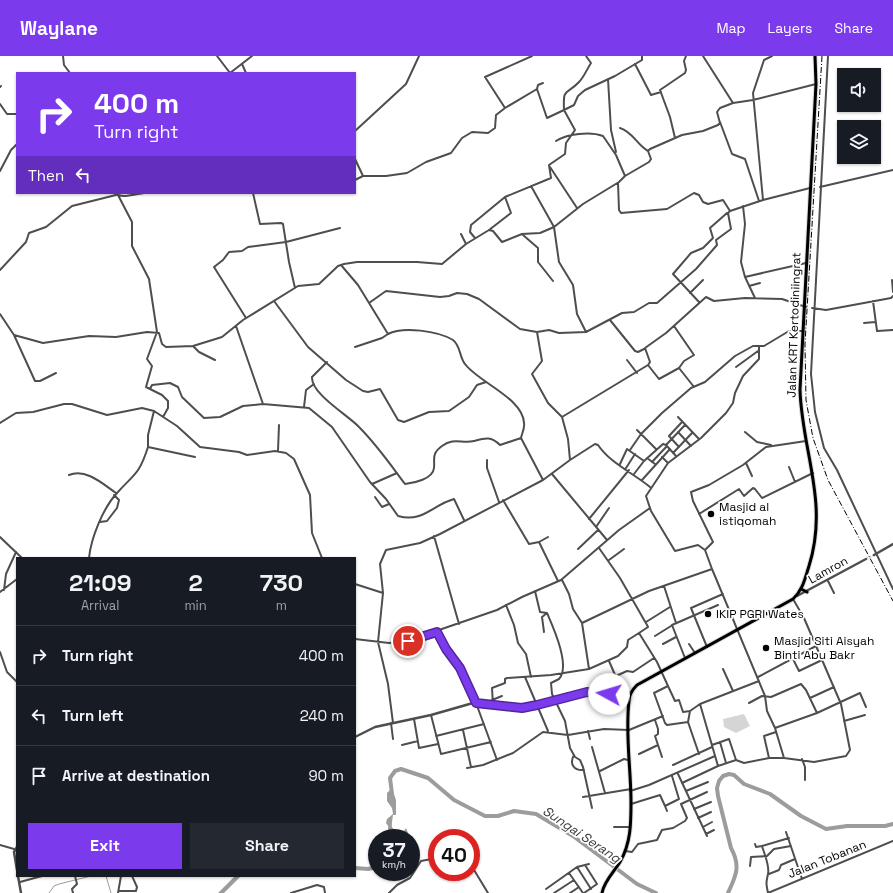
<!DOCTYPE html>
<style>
:root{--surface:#171b24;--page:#242831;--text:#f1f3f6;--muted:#9ea1a6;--line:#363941;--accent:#7c3aed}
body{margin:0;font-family:"Space Grotesk",sans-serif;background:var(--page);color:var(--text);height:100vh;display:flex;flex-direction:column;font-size:15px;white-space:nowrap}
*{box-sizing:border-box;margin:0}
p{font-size:13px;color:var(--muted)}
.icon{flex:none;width:22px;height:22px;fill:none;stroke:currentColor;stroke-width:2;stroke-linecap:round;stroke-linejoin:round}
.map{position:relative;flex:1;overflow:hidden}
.side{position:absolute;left:16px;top:501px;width:340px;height:320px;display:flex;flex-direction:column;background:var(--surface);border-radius:0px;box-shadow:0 1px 3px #0004}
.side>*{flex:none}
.hud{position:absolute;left:16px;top:16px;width:340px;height:122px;border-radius:0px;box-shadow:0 1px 3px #0004;background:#7c3aed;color:#fff;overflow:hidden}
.buttons{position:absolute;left:837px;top:12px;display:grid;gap:8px}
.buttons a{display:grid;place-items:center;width:44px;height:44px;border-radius:0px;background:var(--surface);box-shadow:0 1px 3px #0004;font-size:20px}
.speed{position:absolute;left:368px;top:773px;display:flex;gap:8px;font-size:20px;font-weight:700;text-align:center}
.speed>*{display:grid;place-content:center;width:52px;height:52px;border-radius:50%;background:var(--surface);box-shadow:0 1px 3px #0004;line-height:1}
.speed small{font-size:10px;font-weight:400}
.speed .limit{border:6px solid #d22;background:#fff;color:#111}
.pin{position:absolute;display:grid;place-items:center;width:34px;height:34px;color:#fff;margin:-17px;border:2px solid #fff;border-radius:50%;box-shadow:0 1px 4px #0007}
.me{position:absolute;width:44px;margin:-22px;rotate:276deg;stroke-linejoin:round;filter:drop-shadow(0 0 3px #0008)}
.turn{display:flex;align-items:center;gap:14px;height:84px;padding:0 12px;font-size:18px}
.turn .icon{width:52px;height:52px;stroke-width:2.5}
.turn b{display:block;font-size:28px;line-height:34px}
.then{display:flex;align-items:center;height:38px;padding:0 12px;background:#0003;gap:8px;font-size:15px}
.eta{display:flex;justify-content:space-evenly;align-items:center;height:68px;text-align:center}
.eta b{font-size:24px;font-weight:600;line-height:28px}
.button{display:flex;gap:8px;margin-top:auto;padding:8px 12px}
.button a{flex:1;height:46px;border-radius:0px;background:var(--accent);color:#fff;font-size:16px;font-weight:600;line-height:46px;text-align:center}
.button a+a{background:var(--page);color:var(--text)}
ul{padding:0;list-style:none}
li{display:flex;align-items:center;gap:12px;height:60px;padding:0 12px;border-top:1px solid var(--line)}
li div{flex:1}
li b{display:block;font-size:15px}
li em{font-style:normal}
header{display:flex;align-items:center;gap:24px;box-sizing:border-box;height:56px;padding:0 20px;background:var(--accent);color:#fff}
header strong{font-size:19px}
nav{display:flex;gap:22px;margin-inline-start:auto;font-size:14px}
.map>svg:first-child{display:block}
.green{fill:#d5d5d5}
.water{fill:#9c9c9c}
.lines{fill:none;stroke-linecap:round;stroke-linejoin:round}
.stream{stroke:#9c9c9c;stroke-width:1}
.river{stroke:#9c9c9c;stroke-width:4}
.tertiary-tunnel{stroke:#d9d9d9;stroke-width:2.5;stroke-dasharray:2.5 1;stroke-linecap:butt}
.primary-casing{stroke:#dbdbdb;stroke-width:5}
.minor{stroke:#4e4e4e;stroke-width:2}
.tertiary{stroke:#4e4e4e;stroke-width:2.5}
.primary{stroke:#000;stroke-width:3}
.rail{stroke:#000;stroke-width:1;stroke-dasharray:6 2 1 2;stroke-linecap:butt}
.route-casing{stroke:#51269a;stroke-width:10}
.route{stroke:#7c3aed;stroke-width:7}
.poi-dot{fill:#000;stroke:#fff;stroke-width:1.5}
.labels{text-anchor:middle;stroke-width:3.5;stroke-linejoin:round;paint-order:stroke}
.street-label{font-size:12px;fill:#000;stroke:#fff}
.poi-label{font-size:12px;fill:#000;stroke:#fff;text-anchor:start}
.water-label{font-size:13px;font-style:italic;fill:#3d3d3d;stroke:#fff}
</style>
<header>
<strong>Waylane</strong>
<nav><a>Map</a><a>Layers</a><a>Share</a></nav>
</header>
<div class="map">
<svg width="893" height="837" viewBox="0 0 893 837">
<rect width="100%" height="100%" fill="#fff"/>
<path class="green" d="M744,658L750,670L736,677L724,671L723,663Z"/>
<path class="water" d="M392,732L396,744V759H393C392,767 389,777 399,780L401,778L398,774L404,775L406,772L410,782L396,781L386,767L387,763L393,758L392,752L387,745V737Z
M235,820H241L224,837H218Z"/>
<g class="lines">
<path class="stream" d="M106,820L111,837
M49,837L54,830L59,828L91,820"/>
<path class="river" d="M392,738L390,722L395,715L401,713L428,722L454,744L485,760H498L514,755L536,758L573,780L637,828L656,837
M390,772L395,778H405L406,782
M355,812L368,813L377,811
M728,837C736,820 741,810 731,792L718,740L717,732L719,725L723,720L729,718L734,719L744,728L770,738L801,760L826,773L847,770H885L893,768"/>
<path class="tertiary-tunnel" d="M866,503L874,499"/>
<g class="primary-casing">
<path id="primary" d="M801,533L807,536
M602,837C604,825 614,816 620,806C631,787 631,767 631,746C631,713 625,678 629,645C629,639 632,634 637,629L793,543C803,534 805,522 809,510C829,446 802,396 800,334L816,28L815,0"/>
</g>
<path class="minor" d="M63,0L64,9L70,17
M217,0L230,17H228
M532,0L485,21L505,52L537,33
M703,0L733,47
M828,0L811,318L815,356L824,392L837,414L893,533
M242,8L246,17
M635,8L651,39L661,36
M230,17L252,0
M608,23L611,74L616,96
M543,27L538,29L537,33L547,62L564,54C563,30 566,40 579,26C584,21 587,13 591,7L586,0
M0,31L1,30
M0,48L7,58H17
M720,66L732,98L745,103L759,145
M620,72C633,76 637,89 648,95
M355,75L406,28L419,0
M675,82L670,61L660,34L685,17L686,14L684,5L686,0
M556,85C567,78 590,75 603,80L616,99L625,120
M355,103L363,120
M550,111L577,152
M0,115L11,94L17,88
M355,124L363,120H386L407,117L426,106L451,97L462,82L472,76L488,77L495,72L496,59L505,52
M618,127L619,154L621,157L667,153L694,137L699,139L703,146L708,148L723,144L730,155
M531,130L554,171L559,206L573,229L577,258L586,276
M820,131L893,114
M115,137C121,143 136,138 144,137
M253,137L260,168L281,167L283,168L289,206L295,232
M118,139L132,166V190L149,223L157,276L147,303L152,310L146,331L150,333
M763,144L753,37L764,4L772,0
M743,150L745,168L741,206L745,221L755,242
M489,174L511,157L505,141
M461,178L466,188
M523,179L538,192V206L553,225
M475,182L470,176L471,169L505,141L551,122L549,109L565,98L566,87L575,74L564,54L574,49L578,40L585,34L615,20L642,4V0
M341,209L358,229L388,278C403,270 438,275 453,284C461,290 459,301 465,308C478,326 523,342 524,367C525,372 522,377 521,382L543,424
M0,214L26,186L29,177L46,171L72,150L116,139
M745,221L806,207
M892,224L893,236
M749,230L760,227
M690,237L703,224
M274,245L308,291L346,324L363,335L368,336L380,333L398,364L404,366L429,356L449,355L469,341L477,329L486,326
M873,245L877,275L893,274
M699,246L673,218L691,197L703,192L713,182L710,172L727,157
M369,247L386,235L440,241L449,240L457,237L467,238L479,243L520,273L537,276L549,274L559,277L586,276L622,257L634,256L649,247H657L696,213L717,189L716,184L731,173L728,157L730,155L763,144L810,132
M812,252L826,254L891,242L893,240
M0,258L14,279L43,287L89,280L116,281L147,276L159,277L162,288L166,291L193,290L222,281L243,264L298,230L319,228L338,210L344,208L357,206H417L442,208L466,188L489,174L493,175L502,186L522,178L540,177L554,171L583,148L619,126L625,120L649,106L651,103L648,95L650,93L682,79L703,75L718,69L720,67L717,56L720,52L733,47L753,44L816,28
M246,262L214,211L223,204L229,196L242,195L248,191L286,186L340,172
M610,264L635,295L638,296L644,293
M864,267L875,266
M236,270L263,348
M674,270L694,299L684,305L679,312L694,331
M537,276L542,305L532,318L548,347L562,361L568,383L570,404
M14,279L35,325H40L56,317
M193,290L199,296L215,304
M355,291L382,282L388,278
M627,304L637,317
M327,306L312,321C311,338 348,359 359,371C377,389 390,408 405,428C414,427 433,423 434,412C435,403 431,398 442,390C454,381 462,388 474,385C485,382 491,380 500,389L521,382
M648,309L659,323L679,312
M736,311L758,295
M304,351L306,334L314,328
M163,361L168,352V345L162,339L150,333L152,329L170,327L178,331L182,341L204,362L220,361L243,350L263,348L309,352L332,371L370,426L386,443L398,460C423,467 432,449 454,443L464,464
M562,361L648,309L650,306L645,292L666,277L706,241L714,245L745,242L782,243L806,251
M678,361L699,383
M0,367L16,357L33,356L64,348H72L107,359L142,352L154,355L177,370L200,391L239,396L247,399L275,395L286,397L294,403L310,439L312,477L322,502
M637,374L656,393
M678,376L691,390
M745,376L757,386L771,389
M666,389L685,369
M148,391V379L154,355
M679,391L669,380L682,366
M630,394L641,378L662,357L691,332L705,326L735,300L753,290H764L789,275H802
M278,395L279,369
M673,397L692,377
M662,401L668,407
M647,402L655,408
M487,404V412L499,446
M652,406L667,390
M746,407L752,420
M620,408L627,393L644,405
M789,411L795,426
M626,412L635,398
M552,418L607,484
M634,418L644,405L663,388L666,389L676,400
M69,419C86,412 103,428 116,437
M642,424L670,393
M372,428L397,417
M375,441L382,451L389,448
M503,444L529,488L539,486L548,481
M699,458L739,433L744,440L753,432L755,433L762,442L813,417
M589,463L629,414
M100,466L107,465L117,452L119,444L114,439
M596,471L609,452
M434,480L459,568
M0,481L22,502
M539,486L558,525
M599,492L620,522L647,569L648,571L639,577L657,606L668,630L654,637L665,667L667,669L688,666L699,698
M578,493L598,474
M705,494L713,486L693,445L691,436L709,429L743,409L766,391L806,385
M89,502C91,482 103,452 117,437C135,417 139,419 148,391L195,401
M609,504L624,493
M712,513L705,494L698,489L675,495L651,455L646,440L668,407L701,382L726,357L733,347L735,337L743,320L759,303V290
M562,524L569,538L573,553L582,567L589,613
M828,525L834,537
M355,528L383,537
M664,530L676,567
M4,534L6,518L16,496
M535,535L540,556L547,557C553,571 571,610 559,623L551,627L552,638L565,665L570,692L575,701L580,704L583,711L592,752
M0,536L17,523
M506,549L514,569L518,587L526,598L531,621
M646,566L670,551
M582,567L649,535L712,513L765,640L767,655L775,672L784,702L814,706L846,700L850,694L841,648L804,562L793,543
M437,576L446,593L460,612L465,620L476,647L497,704
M544,576L542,561L547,557
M655,580L671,570
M355,583L389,587L407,585L497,554L522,541L561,524L619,474L650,452
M663,588L676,581
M689,588L695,597
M707,591L691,552L723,538
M0,596L7,616L17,626
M685,602L672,569L718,549
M793,603L799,615L822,604
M609,605L622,635
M723,613L733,635
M616,620L627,615L633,616L654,602
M525,621L548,675
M758,621L816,590
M668,630L675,645L679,644L683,656L690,655
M810,642L834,631
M492,644L502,640
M749,647L762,640L771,641L801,628L806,634L817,657
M700,648L718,710
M493,649L492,632L505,627V623L507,622L551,619L589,613L618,600L627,591L628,584L639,577
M431,659L441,698L491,686
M414,663L419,692L438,688
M844,665L865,659
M688,666L690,655L700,648L759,625
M391,667L393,683
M393,667L388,628L378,586L383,537L380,508L386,494L420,487L440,478L543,424L570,404L595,388L598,389C610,407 633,417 650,431
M775,672L817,657L860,637L866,651
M463,674L471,711
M588,675L590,683
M436,680L484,668
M720,686L726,707
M402,689L418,685
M658,689L662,701
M592,691L605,737
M639,698L658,689L655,680L658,678V673L655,664
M574,699C569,708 574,715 584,714
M769,702L764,680L776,676
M802,703L805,711V724
M736,704L744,707L769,702H784
M673,709L712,691
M467,712L483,709L513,697L543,676L568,679L604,673L629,674L663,660
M600,715L624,703L628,704
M678,718L707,780
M682,727L718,710L736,704L729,683L712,689
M630,735L649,729L715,700
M686,735L708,726
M583,741L631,733
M631,748L660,739L665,750L679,743L672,720
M665,750L667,755
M694,753L711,746
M698,762L711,756
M614,771H630
M703,771L712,766
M786,776L802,823
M706,778L714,774
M755,788L756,791L762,790C764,797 770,810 768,818C766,827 766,827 768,837
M0,789L14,793
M762,790L789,782
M625,795L632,796L638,788L657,784L662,774L673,772L685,765L687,762L681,748L707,736
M471,809L488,837
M750,810L751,801L767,800L774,793L791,790
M577,811L591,833
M569,817L583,837
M769,818L779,814L781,809L795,803
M20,826L42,820
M546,833L577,811L589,808
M119,835H136L137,831L132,820
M73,837L72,833L77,828L75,820
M118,837L121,820
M291,837L317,829L324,831L325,837
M389,837L397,829L410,822L421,805L437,802
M554,837L574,824
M570,837L579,831
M584,837L597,828L585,809
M768,837L893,785"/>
<path class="tertiary" d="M874,499L893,488
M797,540L866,503
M355,681L375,671L431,659L473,647L515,652L537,649L587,636L609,638L624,635L631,637
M17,791L14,796L17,814
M18,820L21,837"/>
<use href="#primary" class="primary"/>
<path class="rail" d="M822,0L805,288L806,344L813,382L828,424L893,545"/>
</g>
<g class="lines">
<g class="route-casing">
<path id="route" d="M408,585L437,576L446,593L460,612L476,647L522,652L537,649L587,636L609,638"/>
</g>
<use href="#route" class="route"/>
</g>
<g class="poi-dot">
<circle cx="711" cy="458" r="4"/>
<circle cx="708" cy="558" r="4"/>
<circle cx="766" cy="592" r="4"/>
</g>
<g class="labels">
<g class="street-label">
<text transform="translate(794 269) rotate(-88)" y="4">Jalan KRT Kertodiniingrat</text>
<text transform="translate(828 514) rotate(-29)" y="4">Lamron</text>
<text transform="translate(827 803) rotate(-22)" y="4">Jalan Tobanan</text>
</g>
<g class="poi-label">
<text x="719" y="455">Masjid al<tspan x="719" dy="14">istiqomah</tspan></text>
<text x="716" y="562">IKIP PGRI Wates</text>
<text x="774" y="589">Masjid Siti Aisyah<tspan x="774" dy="14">Binti Abu Bakr</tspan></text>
</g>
<g class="water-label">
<text transform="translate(582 778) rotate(34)" y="5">Sungai Serang</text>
</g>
</g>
</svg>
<div class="buttons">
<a><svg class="icon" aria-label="sound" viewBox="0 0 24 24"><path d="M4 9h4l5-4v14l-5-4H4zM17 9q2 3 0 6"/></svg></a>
<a><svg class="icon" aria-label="layers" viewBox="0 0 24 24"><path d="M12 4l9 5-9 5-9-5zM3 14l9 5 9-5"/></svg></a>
</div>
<div class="speed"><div>37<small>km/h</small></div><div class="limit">40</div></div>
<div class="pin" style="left:408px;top:585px;background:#d93025"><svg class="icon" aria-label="arrive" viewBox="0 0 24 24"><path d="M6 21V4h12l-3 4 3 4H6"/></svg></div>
<svg class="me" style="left:609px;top:638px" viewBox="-20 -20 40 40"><circle r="19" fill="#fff"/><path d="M0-13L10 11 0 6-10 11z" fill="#7c3aed"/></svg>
<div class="hud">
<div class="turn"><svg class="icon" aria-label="right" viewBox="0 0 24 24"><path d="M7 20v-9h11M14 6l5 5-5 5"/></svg><div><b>400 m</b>Turn right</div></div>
<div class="then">Then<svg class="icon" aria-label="left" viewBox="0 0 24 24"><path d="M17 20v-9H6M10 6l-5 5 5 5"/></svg></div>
</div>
<section class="side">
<div class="eta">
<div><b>21:09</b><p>Arrival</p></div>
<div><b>2</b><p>min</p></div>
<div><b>730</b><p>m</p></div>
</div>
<ul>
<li><svg class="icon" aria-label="right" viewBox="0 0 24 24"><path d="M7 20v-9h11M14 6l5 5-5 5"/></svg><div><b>Turn right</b></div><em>400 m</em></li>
<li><svg class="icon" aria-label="left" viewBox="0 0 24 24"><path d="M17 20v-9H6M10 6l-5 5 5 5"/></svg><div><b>Turn left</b></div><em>240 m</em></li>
<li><svg class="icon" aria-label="arrive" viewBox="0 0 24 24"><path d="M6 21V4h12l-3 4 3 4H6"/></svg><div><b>Arrive at destination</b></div><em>90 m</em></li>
</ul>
<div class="button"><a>Exit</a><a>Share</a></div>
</section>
</div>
